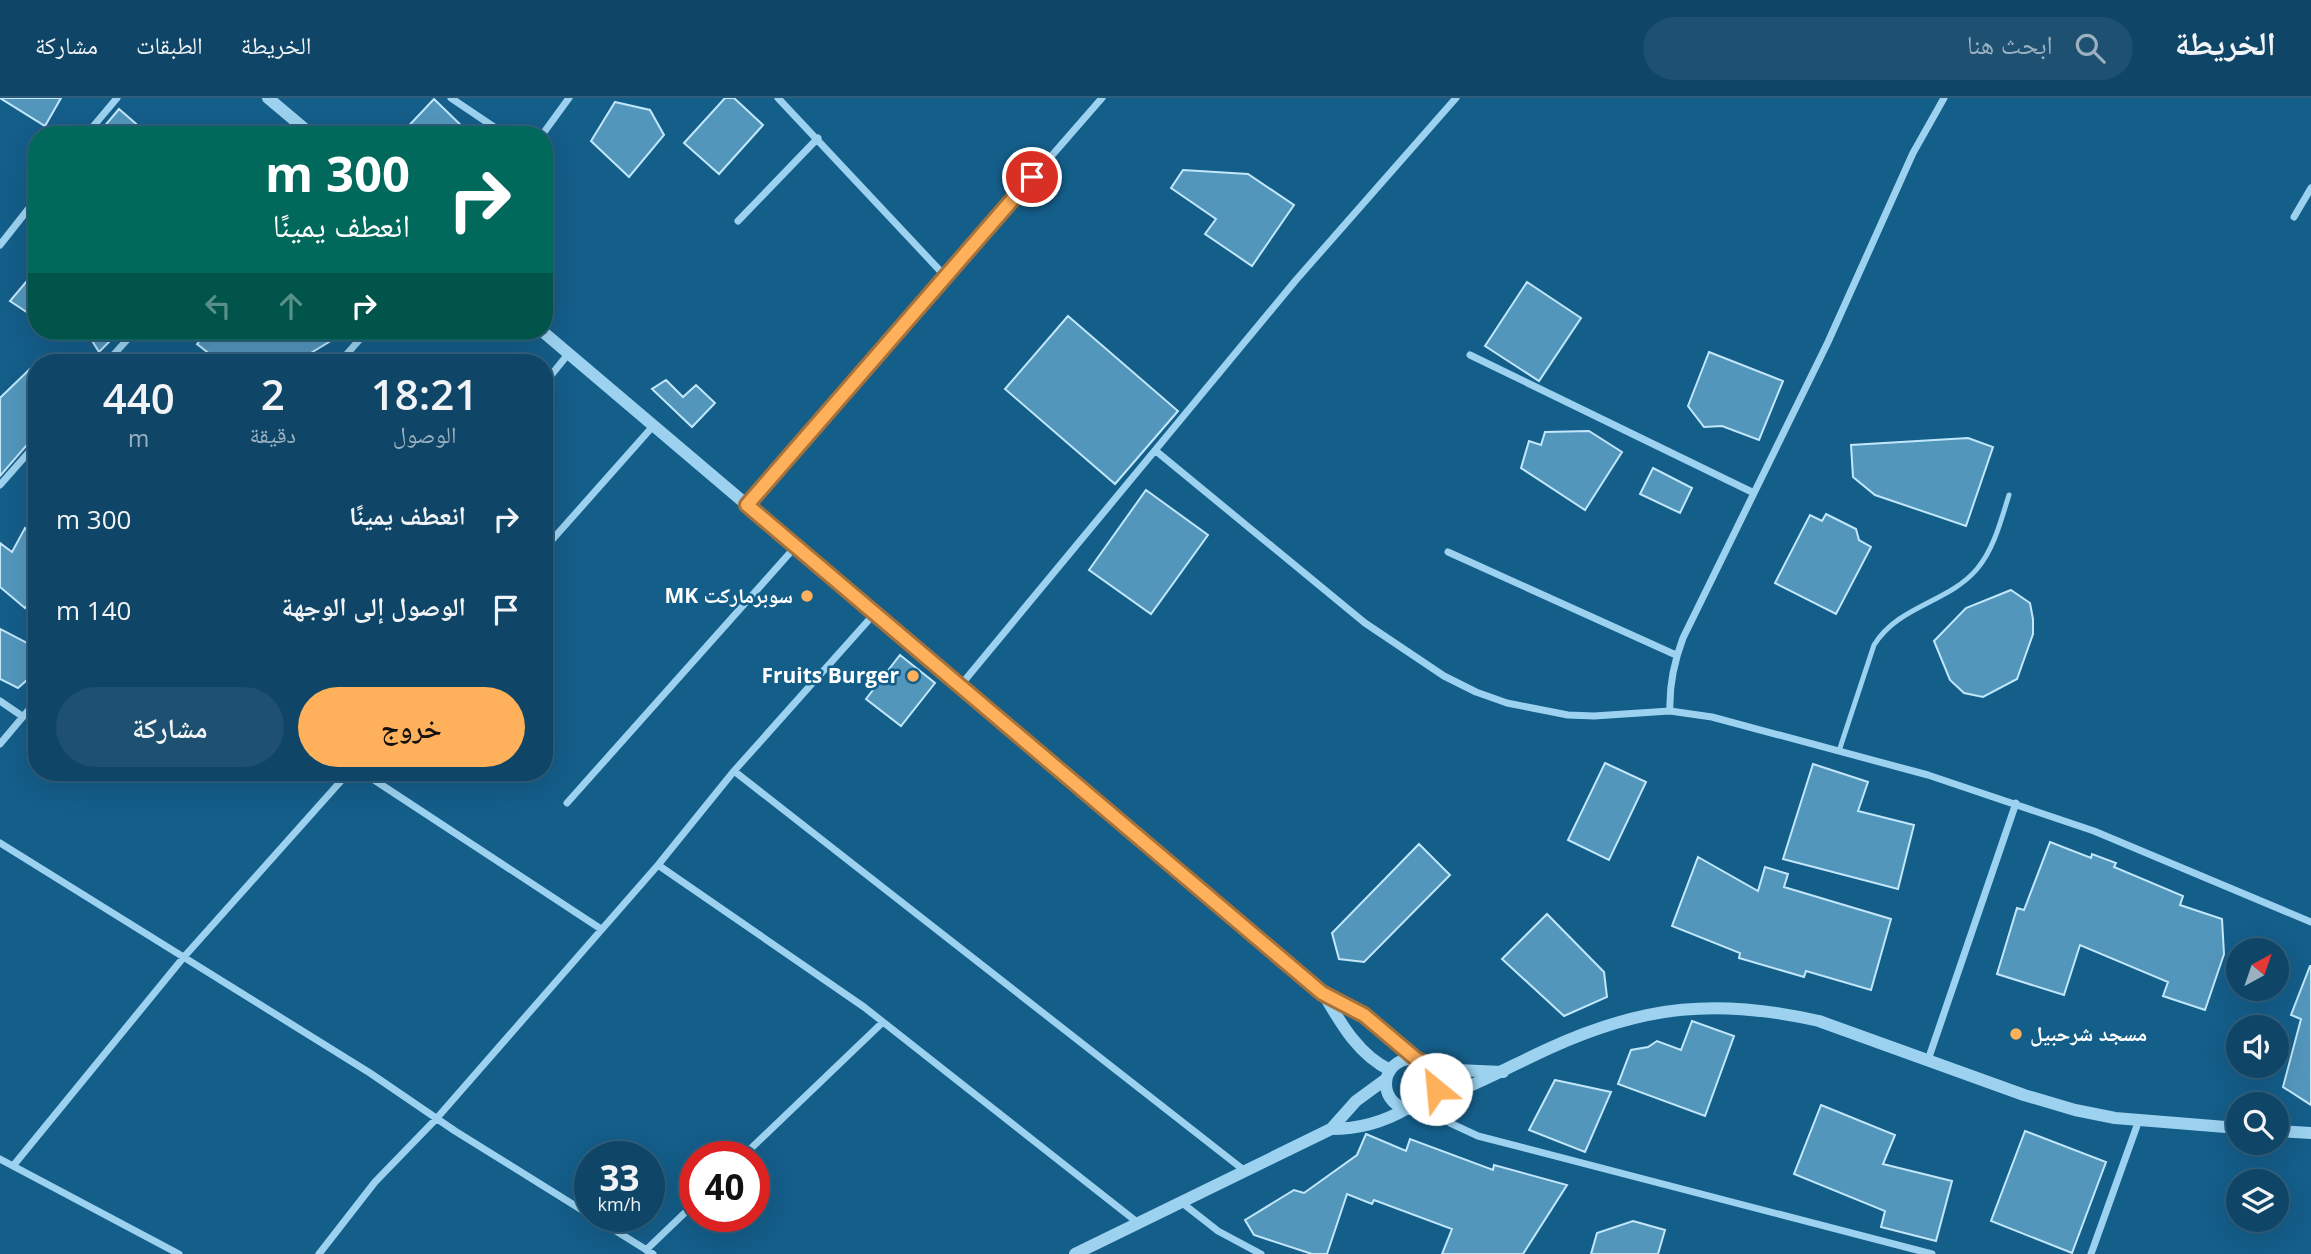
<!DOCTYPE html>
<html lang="ar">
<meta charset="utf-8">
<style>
:root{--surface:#0f4668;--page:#1d5071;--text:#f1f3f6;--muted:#9bb1c0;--line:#2f5e7c;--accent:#ffb05a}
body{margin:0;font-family:"Open Sans","Noto Naskh Arabic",sans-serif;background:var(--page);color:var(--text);direction:rtl;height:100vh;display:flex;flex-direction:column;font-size:26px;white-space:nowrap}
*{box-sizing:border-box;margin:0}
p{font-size:23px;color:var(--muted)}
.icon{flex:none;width:38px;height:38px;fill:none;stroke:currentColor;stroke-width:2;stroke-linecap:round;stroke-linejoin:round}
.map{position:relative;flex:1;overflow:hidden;direction:ltr}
.details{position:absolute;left:28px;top:256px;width:525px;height:427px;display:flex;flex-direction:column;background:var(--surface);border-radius:28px;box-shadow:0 7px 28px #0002,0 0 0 2px var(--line);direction:rtl}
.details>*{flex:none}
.hud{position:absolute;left:28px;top:28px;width:525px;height:214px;border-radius:28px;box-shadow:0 7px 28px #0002,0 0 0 2px var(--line);direction:rtl;background:#00695c;color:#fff;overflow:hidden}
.needle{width:46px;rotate:40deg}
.fabs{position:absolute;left:2226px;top:840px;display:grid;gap:14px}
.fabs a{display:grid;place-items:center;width:63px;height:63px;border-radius:50%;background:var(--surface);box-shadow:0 7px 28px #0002,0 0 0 2px var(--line);font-size:35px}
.speed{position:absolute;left:574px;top:1043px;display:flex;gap:14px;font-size:35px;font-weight:700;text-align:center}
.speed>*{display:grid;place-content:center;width:91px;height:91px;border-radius:50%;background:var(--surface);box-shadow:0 7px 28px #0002,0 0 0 2px var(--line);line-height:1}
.speed small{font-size:18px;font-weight:400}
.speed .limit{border:10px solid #d22;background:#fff;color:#111}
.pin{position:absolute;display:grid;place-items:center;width:60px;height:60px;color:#fff;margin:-30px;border:4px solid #fff;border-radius:50%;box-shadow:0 2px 7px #0007}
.me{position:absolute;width:77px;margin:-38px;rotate:332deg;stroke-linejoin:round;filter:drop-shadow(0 0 5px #0008)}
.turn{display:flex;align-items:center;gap:24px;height:147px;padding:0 28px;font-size:32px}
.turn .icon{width:91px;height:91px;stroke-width:2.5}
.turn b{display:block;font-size:49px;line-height:60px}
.lanes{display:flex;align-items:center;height:66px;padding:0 28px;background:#0003;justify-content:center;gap:35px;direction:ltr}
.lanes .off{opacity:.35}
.eta{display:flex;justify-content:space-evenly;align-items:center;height:119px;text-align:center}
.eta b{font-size:42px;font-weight:600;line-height:49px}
.button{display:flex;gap:14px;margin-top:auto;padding:14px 28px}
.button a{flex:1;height:80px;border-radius:42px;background:var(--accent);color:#111;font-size:28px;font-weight:600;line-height:80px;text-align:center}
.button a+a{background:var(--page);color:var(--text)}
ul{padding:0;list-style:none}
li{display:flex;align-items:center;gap:21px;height:91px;padding:0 28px}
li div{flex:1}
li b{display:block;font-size:26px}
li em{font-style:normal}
header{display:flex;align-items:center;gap:42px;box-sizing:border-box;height:98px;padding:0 35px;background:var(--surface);border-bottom:2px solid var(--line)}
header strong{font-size:33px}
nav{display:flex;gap:38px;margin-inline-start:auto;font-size:24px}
.search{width:490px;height:63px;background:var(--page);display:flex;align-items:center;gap:18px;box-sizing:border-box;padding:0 24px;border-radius:38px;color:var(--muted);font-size:26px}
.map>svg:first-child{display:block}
.building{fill:#5396bc;stroke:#c2e7fb;stroke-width:2}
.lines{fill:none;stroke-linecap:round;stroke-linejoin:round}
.service{stroke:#9cd2ef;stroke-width:5}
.minor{stroke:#9cd2ef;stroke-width:7}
.tertiary{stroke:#9cd2ef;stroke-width:12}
.route-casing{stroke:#a6723a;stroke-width:18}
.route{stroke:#ffb05a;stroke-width:12}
.poi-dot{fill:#ffb05a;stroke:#145e8a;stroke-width:2.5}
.labels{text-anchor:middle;stroke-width:5;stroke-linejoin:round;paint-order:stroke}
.poi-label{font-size:21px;font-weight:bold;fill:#fff;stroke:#145e8a;text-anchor:end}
</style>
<header>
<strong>الخريطة</strong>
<div class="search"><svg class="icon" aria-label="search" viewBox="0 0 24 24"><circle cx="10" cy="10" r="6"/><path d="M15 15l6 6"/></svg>ابحث هنا</div>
<nav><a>الخريطة</a><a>الطبقات</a><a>مشاركة</a></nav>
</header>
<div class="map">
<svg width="2311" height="1156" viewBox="0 0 2311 1156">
<rect width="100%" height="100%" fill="#145e8a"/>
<path class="building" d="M0,0H61L45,28Z
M725,0H734L763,27L719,76L684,45Z
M434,1L471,37H400Z
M615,4L650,12L664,37L629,79L591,43Z
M119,11L149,37H97Z
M1183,72L1248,76L1294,107L1252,168L1205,136L1216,121L1171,90Z
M37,171V221L10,203Z
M1527,184L1581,220L1539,283L1485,248Z
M1068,218L1178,313L1115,386L1005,291Z
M86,233H120L99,254Z
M208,233H347L296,264H220L197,246Z
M1709,254L1783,283L1759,342L1722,328L1704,329L1688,308Z
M37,264V339L32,341L0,378V300Z
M666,282L683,299L696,287L715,305L692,329L652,291Z
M1589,333L1622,354L1585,412L1521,370L1529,343L1541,347L1545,334Z
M1968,340L1993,349L1966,428L1875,397L1853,379L1851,347Z
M1653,370L1692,390L1680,415L1640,396Z
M1146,392L1208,437L1151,516L1089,472Z
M1826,416L1856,431L1859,442L1871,449L1836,516L1775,485L1810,417L1822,423Z
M25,430L37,441V495L25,510L0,489V445L12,454Z
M2011,492L2030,505L2033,521V536L2017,581L1983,599L1964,595L1950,582L1934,543L1966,510Z
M0,531L37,550V573L18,590L0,581Z
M900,557L935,585L901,628L866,601Z
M1605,665L1646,684L1609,762L1568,742Z
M1813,666L1868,684L1858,713L1914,727L1898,791L1783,761Z
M2050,744L2091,760L2092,756L2116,765L2114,769L2183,798L2180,807L2222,821L2224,856L2205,912L2163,898L2168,884L2080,847L2064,897L1997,876L2017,810L2024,812Z
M1419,746L1450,777L1364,864L1339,861L1332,835Z
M1698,759L1758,793L1765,769L1788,776L1784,789L1891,821L1871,892L1806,873L1804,879L1739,860L1740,855L1672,828Z
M1547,816L1604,874L1607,899L1564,918L1502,861Z
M2310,868H2311V1007L2283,989L2301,921L2291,917Z
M1692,923L1734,938L1705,1018L1618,986L1631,952L1648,949L1657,943L1681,952Z
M1555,982L1611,994L1585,1054L1529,1032Z
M1821,1007L1895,1037L1883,1066L1952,1083L1936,1143L1881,1129L1885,1113L1794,1076Z
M2025,1033L2106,1064L2072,1155L1991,1123Z
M1366,1036L1406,1053L1410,1041L1493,1072L1494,1067L1567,1087L1523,1156H1442L1452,1131L1374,1102L1372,1106L1347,1096L1327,1156H1312L1254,1137L1245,1122L1294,1092L1304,1095L1357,1057Z
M1633,1123L1665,1132L1658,1156H1591L1597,1135Z"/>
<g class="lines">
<path class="service" d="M1839,653L1874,547C1899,507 1948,505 1977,471C1994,451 2001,422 2009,397"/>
<path class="minor" d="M451,0L506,37
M778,0L945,178
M86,37L117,0
M542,37L569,0
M2294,119L2311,90
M738,123L818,40
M0,147L37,100
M1470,257L1754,395
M107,264L135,233
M340,264L367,233
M544,286L569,255
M1156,353L1365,525L1444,578L1476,594L1507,605L1568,617L1594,618L1670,613L1712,619L1928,677L2094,733L2311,824
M0,387L37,345
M747,407L1102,0
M544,451L654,327
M1448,454L1676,557
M960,588L1296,182L1456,0
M0,603L22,618
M1670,613C1669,587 1674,564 1683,540L1828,244L1913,55L1944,0
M0,646L37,602
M734,673L1245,1073
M362,674L601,831
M567,705L796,448
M0,745L370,975L455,1033L590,1117
M658,767L864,909L1137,1124
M1928,962L2016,705
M1425,1007L1450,1025L1478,1038L1932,1156
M742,1059L883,924
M0,1061L179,1156
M13,1068L183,860L349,674
M1181,1104L1218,1133L1261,1156
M592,1118L653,1156
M646,1152L695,1105
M319,1156L375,1084L437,1020L658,767L734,673L875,515
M2091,1156L2139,1022"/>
<path class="tertiary" d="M268,0L312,37
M542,233L1322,895L1364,917L1416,961
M1323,895C1340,924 1358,957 1390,972
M1386 986a25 25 0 1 1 50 0a25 25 0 1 1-50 0Z
M1433,971L1503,974
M1433,1001C1475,989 1510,968 1550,950C1644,907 1718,900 1819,923L2024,997L2075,1012L2115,1020L2238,1030
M1331,1031C1359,1031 1382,1025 1406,1011
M2277,1033L2311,1035
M1075,1156L1331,1031L1356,1003L1386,981"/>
</g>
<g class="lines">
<g class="route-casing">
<path id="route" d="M1032,79L747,407L1322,895L1364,917L1416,961C1431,967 1437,975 1436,991"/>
</g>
<use href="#route" class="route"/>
</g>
<g class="poi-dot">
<circle cx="807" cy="498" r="7"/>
<circle cx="913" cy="578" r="7"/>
<circle cx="2016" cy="936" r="7"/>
</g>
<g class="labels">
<g class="poi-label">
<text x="793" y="505">MK سوبرماركت</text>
<text x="899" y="585">Fruits Burger</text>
<text x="2030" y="943" text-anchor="start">مسجد شرحبيل</text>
</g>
</g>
</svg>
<div class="fabs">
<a><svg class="needle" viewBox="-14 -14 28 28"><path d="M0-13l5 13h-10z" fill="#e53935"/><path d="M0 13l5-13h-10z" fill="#9bb1c0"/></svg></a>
<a><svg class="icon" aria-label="sound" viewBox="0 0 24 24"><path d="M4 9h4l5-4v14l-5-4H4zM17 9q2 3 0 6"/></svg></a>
<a><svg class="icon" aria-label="search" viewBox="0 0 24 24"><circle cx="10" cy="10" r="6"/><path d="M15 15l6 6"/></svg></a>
<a><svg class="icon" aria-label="layers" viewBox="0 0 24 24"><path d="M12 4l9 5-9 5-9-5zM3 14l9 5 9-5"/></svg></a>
</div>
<div class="speed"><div>33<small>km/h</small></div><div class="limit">40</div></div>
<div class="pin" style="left:1032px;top:79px;background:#d93025"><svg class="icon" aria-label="arrive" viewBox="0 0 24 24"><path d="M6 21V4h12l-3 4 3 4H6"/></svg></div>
<svg class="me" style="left:1436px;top:991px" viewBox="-20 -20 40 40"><circle r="19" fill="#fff"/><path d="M0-13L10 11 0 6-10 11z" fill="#ffb05a"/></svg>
<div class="hud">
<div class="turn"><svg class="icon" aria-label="right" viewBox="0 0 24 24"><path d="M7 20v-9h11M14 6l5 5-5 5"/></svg><div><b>300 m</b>انعطف يمينًا</div></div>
<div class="lanes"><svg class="icon off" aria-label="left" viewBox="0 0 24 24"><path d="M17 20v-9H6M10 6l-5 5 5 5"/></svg><svg class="icon off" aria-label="ahead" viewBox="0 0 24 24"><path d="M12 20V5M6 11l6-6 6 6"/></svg><svg class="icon" aria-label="right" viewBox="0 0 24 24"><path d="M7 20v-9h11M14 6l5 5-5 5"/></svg></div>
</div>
<section class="details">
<div class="eta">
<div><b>18:21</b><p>الوصول</p></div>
<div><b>2</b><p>دقيقة</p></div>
<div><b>440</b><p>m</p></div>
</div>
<ul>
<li><svg class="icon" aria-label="right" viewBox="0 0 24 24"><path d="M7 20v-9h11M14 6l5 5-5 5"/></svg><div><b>انعطف يمينًا</b></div><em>300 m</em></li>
<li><svg class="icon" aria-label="arrive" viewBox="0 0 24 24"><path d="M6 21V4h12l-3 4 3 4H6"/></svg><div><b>الوصول إلى الوجهة</b></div><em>140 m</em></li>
</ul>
<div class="button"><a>خروج</a><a>مشاركة</a></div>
</section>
</div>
